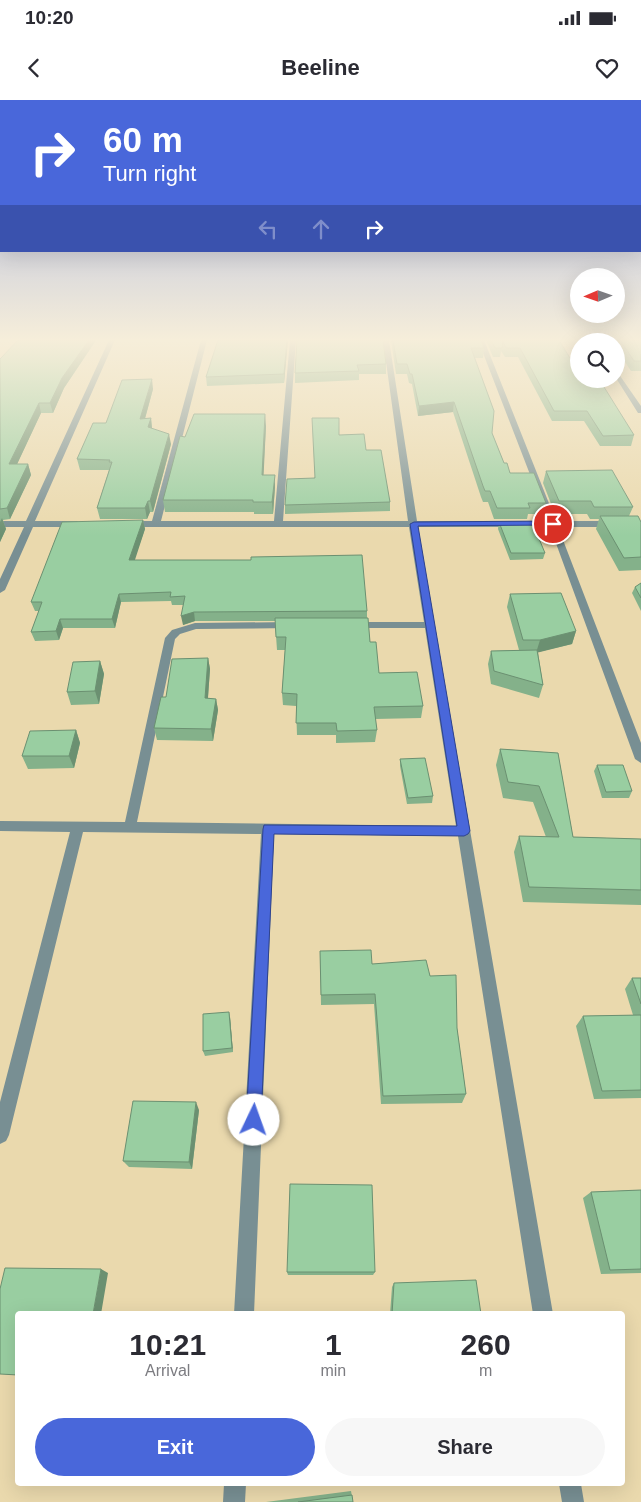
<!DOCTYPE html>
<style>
:root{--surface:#fff;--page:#f7f7f7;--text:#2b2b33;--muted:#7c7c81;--accent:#4967da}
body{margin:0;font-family:Arial,sans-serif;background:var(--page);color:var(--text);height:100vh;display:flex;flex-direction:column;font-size:19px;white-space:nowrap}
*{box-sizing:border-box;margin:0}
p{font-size:16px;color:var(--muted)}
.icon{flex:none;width:28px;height:28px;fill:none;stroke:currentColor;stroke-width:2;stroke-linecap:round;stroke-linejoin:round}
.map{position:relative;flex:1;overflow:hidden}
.details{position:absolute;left:15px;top:1211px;width:610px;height:175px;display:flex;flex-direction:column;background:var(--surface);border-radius:5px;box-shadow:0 5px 20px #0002}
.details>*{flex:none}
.top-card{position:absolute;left:0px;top:0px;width:641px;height:152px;box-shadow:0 5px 20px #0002;background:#4967da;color:#fff;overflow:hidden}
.needle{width:32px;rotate:268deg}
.tools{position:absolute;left:570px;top:168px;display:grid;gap:10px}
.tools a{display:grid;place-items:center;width:55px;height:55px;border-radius:50%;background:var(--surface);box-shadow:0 5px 20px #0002;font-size:25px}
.pin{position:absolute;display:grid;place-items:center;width:42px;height:42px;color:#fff;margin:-21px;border:2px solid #fff;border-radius:50%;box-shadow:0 1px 5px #0007}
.me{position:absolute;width:55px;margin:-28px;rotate:3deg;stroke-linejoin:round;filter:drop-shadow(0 0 4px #0008)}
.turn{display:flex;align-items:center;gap:18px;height:105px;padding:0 20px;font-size:22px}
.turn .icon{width:65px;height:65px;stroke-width:2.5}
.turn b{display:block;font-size:35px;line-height:42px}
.lanes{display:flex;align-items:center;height:48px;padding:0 20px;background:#0003;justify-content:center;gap:25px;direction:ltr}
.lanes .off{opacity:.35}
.eta{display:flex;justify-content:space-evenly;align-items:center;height:85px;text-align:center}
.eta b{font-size:30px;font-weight:700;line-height:35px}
.action{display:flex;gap:10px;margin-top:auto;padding:10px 20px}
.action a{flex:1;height:58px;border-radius:30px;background:var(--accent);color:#fff;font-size:20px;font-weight:700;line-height:58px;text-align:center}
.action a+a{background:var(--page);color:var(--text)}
.status{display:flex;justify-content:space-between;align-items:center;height:35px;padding:0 25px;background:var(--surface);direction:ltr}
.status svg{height:14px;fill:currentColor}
header{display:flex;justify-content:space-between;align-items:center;height:65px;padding:0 20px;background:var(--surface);font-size:22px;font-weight:700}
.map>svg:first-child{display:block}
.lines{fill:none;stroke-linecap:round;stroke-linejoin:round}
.minor{fill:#788f93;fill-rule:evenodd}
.wall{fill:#84b18a}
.shaded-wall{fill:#6b9071}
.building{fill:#99cea1;stroke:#6b9071}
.route{fill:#4967da;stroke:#2f438e}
</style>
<div class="status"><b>10:20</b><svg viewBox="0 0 49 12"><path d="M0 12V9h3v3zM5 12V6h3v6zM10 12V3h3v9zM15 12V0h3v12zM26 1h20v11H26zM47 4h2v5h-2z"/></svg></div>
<header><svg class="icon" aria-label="back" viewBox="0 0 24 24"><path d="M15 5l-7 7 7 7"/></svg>Beeline<svg class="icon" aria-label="heart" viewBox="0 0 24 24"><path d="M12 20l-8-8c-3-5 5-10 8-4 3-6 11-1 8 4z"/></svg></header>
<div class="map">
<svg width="641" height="1402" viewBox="0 0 641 1402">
<rect width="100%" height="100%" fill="#ead9ad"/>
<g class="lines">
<path class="minor" d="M109,240H115L35,421H77L81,424L77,427H33L5,490L0,493V479L24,427H0V421H26Z
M201,240H207L161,421H274L290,240H296L283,421H408L383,240H389L417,421H548L478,240H484L556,421H641V427H558L641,643V663L635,659L550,427H418L553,1214H533L458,736L274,734L254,1214H234L261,734L83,732L9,1035L6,1041L0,1044V1002L70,732L0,731V721L125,722L165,538L172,530L195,523L292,522L297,525L292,528L196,529L180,534L175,539L137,722L456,726L425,528H352L347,525L352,522H424L409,427H127L123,424L127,421H152Z
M592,240H598L599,241H593Z
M616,270L641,306V313H638L616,278Z
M224,1384H246L245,1402H223Z
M559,1384H581L584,1402H562Z"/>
</g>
<path class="wall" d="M288,240L284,283L207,286L206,277Z
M296,240H383L386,264V274H359V280L295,283V273L297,240Z
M391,240H481L484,248L483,258H475L492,333L504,363L510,373L546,403L543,414H528L527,419H494L488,402H483L481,397L453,312L418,316L412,284L409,283L407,274H396Z
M486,240H559L579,279L634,335L631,346H600L584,321H552L518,257H505L501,251L500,257H493Z
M611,240H641V271H631L616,248V241H612Z
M95,242L64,288L53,313H41L17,364H28L31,375L10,419L3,420L6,429L0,442V259Z
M153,289L145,319L151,318L152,329L171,344L153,412H150L147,419H100L97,408L109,370H80L77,359L106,323Z
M266,326L263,375L275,387L273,414H254V412H165L163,400Z
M339,335L366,350L390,402V411L285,414V405L314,378Z
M546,371L633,407L629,416L641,422V470L619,471L596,429L599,419H590L587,414H555L543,383Z
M143,420L145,429L134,460L367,511V518L370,542L379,573L423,606L421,618L375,619L377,630L375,642L336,643V635H297L296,606L283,605L282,593L285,550H277L275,521H195L183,525V505H172L171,501L121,502L115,528H63L59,540L35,541L31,532L39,511H35L31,502Z
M499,422L545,453L543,459L510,460L498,429Z
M641,483V511L632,493L635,487Z
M510,494L576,531L572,544L538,552L543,585L539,598L491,584L488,564L491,551L519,550L507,507Z
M208,558L210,569L208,598L216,599L218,610L213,641L157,640L154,628L166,597Z
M100,561L104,574L99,604L71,605L67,592Z
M76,630L80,643L74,668L28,669L22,656Z
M500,649L558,653L573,737L641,739V805L523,802L514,752L519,736L546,737L533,702L503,698L496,665Z
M400,659L433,696L432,703L407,704L400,666Z
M597,665L632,691L629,698H602L594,671Z
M320,851L372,864L430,876L457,928L466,994L462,1003L381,1004L374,904L321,905Z
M632,878H641V998L594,999L576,926L583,916L633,915L625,889Z
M230,917L233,952L205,956L203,951Z
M199,1010L192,1069L129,1067L123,1061Z
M641,1090V1173L601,1174L583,1098L591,1092Z
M287,1172H375L373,1175H288Z
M394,1183L481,1214H390L392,1187Z
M351,1391L353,1402H266Z"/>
<path class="shaded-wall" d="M89,240H96L64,288L53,313L50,303L62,278Z
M287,240H288L284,283V274Z
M152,279L153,289L142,329L140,319Z
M454,302L453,312L418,316L419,306Z
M39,303L41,313L12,375L9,364Z
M265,314L266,326L263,387L262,375Z
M151,318L152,329L148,327Z
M169,334L171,344L153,412L150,401Z
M28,364L31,375L10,419L7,408Z
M275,375V387L273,414L272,402Z
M148,401L150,412L147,419L145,408Z
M2,418L6,429L0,442V422Z
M143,420L145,429L132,469L129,460Z
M119,494L121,502L115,528L112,519Z
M194,512L195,521L183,525L181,516Z
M60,519L63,528L59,540L56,531Z
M576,531L572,544L536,553L540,540Z
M208,558L210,569L207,610L205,598Z
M100,561L104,574L99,604L95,591Z
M216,599L218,610L213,641L211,629Z
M76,630L80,643L74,668L69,656Z
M229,912L230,917L233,952L232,948Z
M196,1002L199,1010L192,1069L189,1062Z
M101,1169L108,1173L101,1214H93Z"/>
<path class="building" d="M18,240H89L62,278L50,303H39L9,364H28L7,408L0,409V259Z
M218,240H287L284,274L206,277Z
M297,240H383L386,264L357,265L359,271L295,273Z
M393,240H481L484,248H471L494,311L492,333L504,363H507L510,373H534L546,403H528L530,408H497L490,391H485L483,386L454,302L419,306L412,274H410L407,264H397Z
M491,240H559L579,273V279H599L634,335L603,336L587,311H554L520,248H506L503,241L502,248H495Z
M620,240H641V261H634Z
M152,279L140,319L151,318L148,327L169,334L150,401H148L145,408H97L112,362H109L110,360L77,359L93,323H106L122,280Z
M194,314H265L262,375H275L272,402H253V400H163L180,336L185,337Z
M312,318H339V335L364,334L366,350H381L390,402L285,405L287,379L315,378Z
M612,370L633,407H594L591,401H559L546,371Z
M600,416H638L641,422V457L624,458Z
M143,420L129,460H251V457L362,455L367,511L194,512L181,516L185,496L170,497L171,492L119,494L112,519H60L56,531L31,532L42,502H31L62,422Z
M499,422H532L545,453H511Z
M641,483V498L635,487Z
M561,493L576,531L540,540H523L510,494Z
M275,518H368L370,542H376L379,573L417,572L423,606L374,607L377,630L337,631L336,623H296L297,594L282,593L286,537H276Z
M537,550L543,585L494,571L491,551Z
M208,558L205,598L216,599L211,629L154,628L161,597H166L172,559Z
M100,561L95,591L67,592L73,562Z
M76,630L69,656H22L30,631Z
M500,649L558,653L573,737L641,739V790L529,787L519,736L559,737L539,686L508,682Z
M425,658L433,696L408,698L400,659Z
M597,665H623L632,691L606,692Z
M371,850L372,864L426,860L430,876L456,875L457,928L466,994L383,996L375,894L321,895L320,851Z
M632,878H641V904Z
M229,912L232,948L203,951V914Z
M641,915V990L602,991L583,916Z
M133,1001L196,1002L189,1062L123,1061Z
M290,1084L372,1085L375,1172H287Z
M641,1090V1169L610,1170L591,1092Z
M5,1168L101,1169L93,1214H18V1275L0,1274V1189Z
M476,1180L481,1214H392L394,1183Z
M352,1395L353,1402H298Z"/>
<linearGradient id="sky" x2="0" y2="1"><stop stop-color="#a0aedf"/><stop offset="0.55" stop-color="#f6eeda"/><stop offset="1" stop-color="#f6eeda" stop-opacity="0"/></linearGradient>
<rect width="641" height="436" fill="url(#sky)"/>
<path class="route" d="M553,421L556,422V425L418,426L470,731L468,734L464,736L274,734L261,1020L259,1025L254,1027L248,1025L246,1020L263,729L264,725L457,726L410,424L414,422Z"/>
</svg>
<div class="tools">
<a><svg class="needle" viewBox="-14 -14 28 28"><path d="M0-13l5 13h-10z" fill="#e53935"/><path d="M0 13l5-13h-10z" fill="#7c7c81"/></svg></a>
<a><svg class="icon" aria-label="search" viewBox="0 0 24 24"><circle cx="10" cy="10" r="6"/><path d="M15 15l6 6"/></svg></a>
</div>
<div class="pin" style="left:553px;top:424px;background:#d93025"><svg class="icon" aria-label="arrive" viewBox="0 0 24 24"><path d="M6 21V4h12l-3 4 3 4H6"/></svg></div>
<svg class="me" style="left:254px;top:1020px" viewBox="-20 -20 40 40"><circle r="19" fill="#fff"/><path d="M0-13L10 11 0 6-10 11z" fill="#4967da"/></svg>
<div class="top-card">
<div class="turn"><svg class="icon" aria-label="right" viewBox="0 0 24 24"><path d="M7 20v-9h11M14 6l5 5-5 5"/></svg><div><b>60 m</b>Turn right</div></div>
<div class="lanes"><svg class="icon off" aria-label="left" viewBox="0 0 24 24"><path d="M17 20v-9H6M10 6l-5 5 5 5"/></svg><svg class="icon off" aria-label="ahead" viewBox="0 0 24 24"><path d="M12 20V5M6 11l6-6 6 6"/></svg><svg class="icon" aria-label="right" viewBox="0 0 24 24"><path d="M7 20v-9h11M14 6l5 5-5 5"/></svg></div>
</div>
<section class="details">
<div class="eta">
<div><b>10:21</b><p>Arrival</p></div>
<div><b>1</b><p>min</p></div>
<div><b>260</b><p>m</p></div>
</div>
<div class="action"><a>Exit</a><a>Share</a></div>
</section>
</div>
